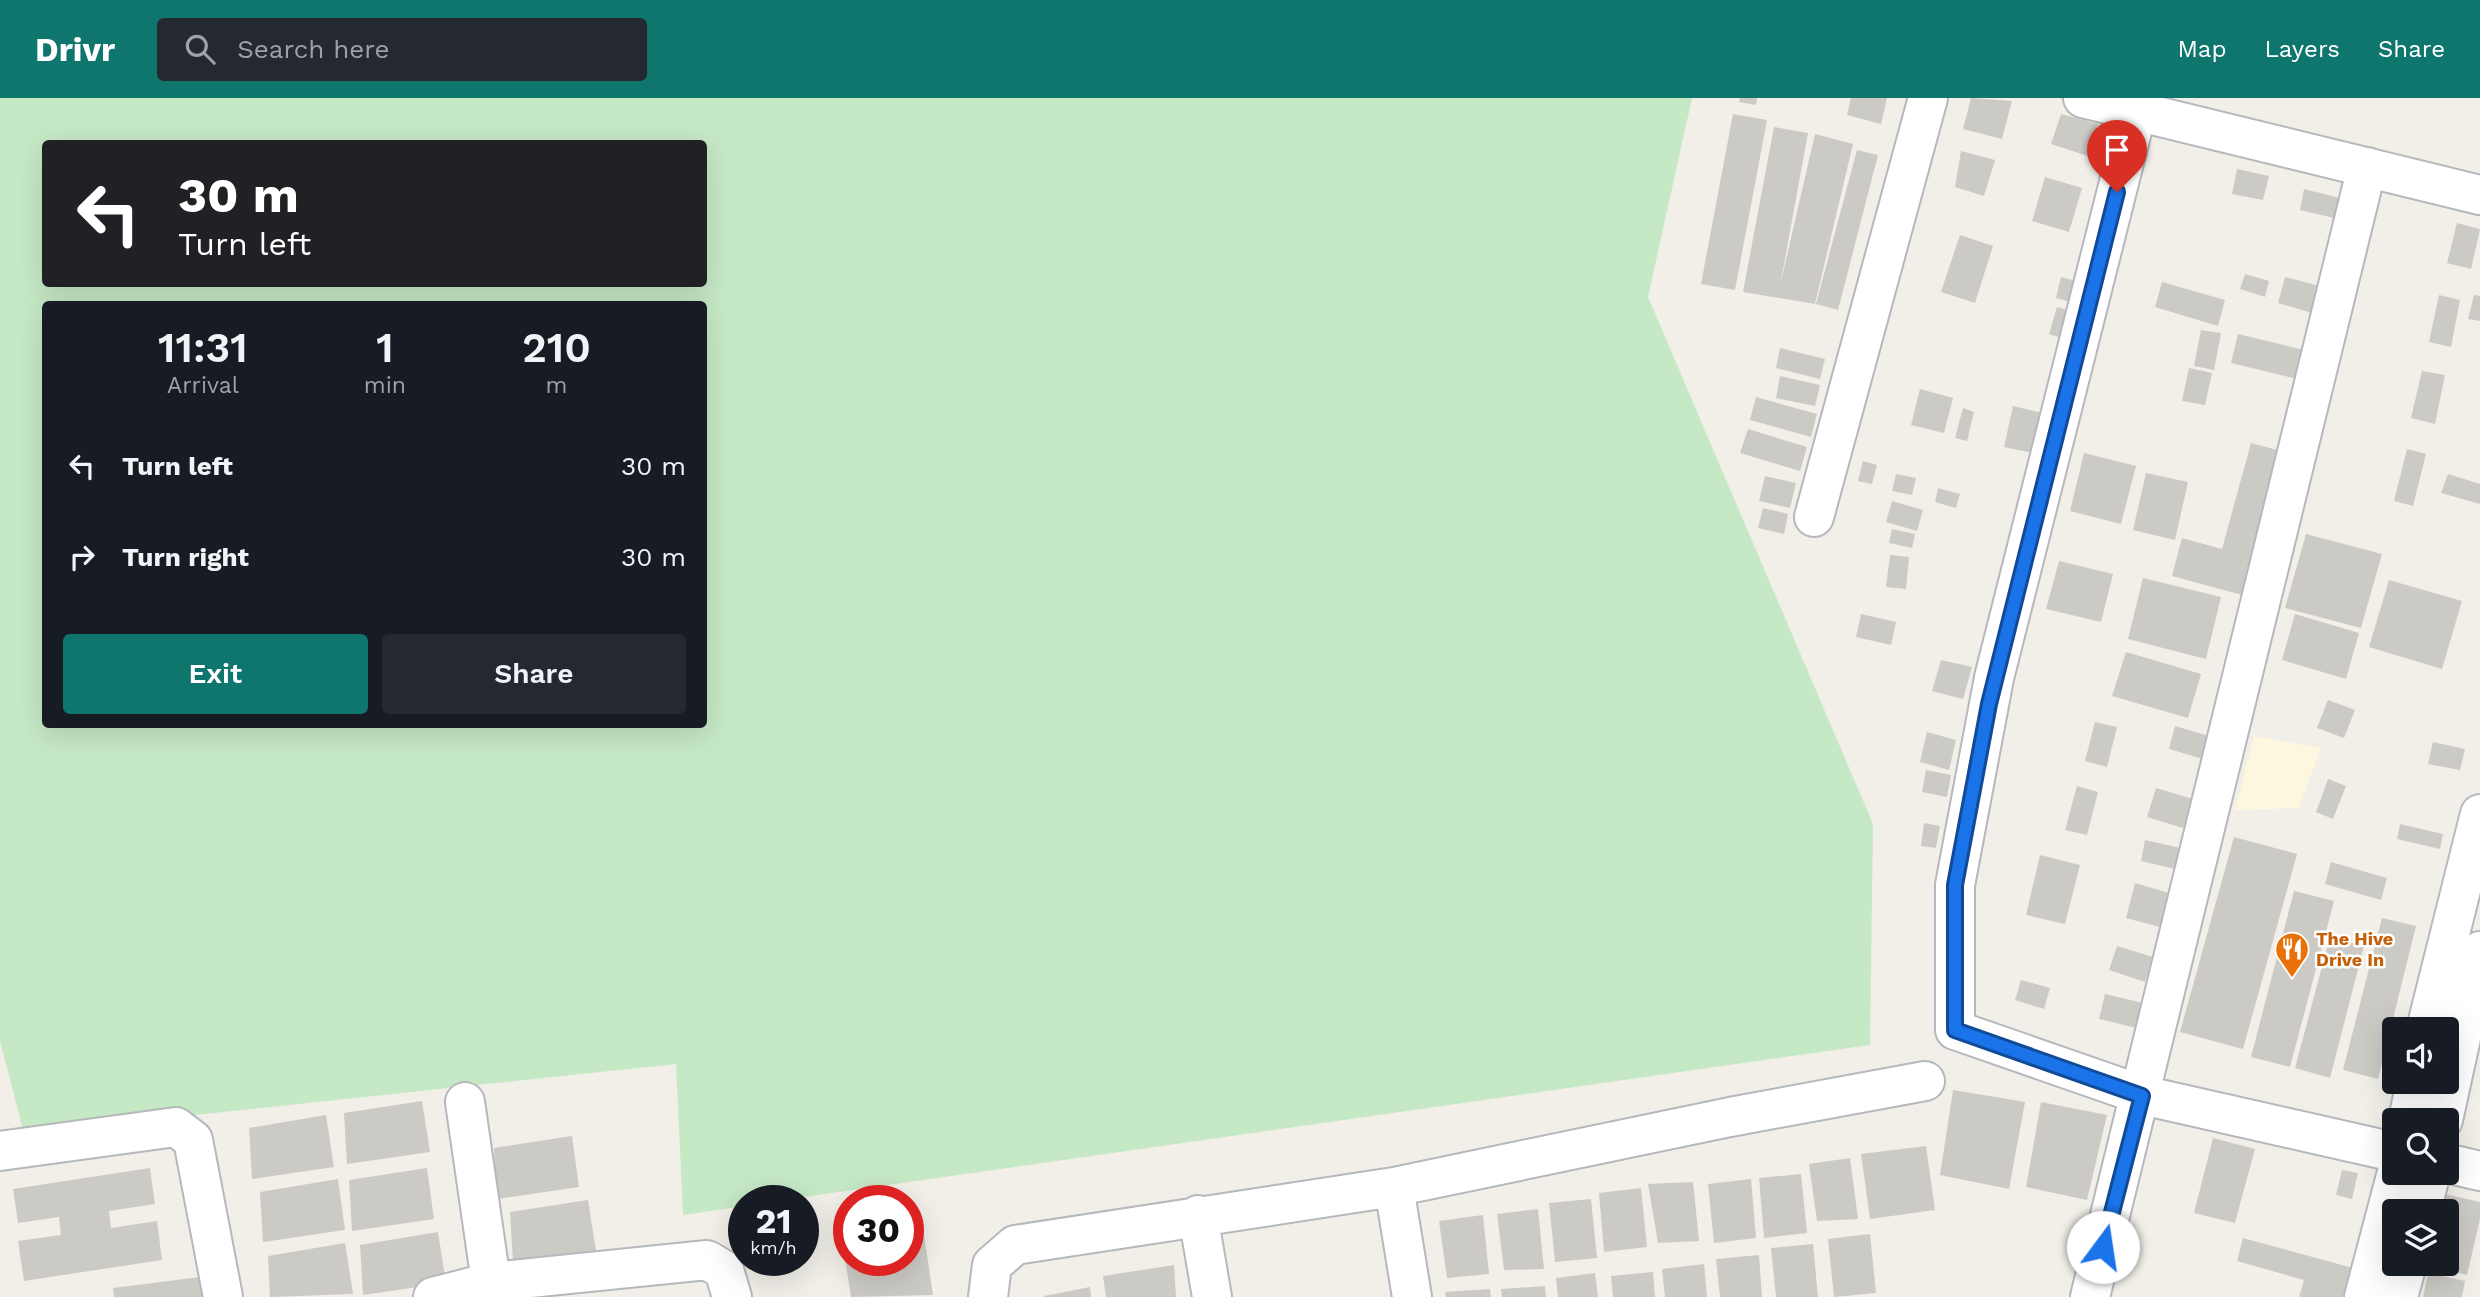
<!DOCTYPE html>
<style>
:root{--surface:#171b24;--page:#242831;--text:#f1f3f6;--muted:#9ea1a6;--accent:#0f766e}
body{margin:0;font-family:"Work Sans",sans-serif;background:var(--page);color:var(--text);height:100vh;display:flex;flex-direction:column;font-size:26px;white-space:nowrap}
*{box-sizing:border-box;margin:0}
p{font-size:23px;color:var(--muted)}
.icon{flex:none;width:38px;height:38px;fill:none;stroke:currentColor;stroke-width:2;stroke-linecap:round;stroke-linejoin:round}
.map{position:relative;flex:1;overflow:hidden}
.details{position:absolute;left:42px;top:203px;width:665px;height:427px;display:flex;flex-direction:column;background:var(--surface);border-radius:7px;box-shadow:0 7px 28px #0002}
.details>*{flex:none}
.hud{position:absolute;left:42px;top:42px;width:665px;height:147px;border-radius:7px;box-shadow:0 7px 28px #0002;background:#202124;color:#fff;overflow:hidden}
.buttons{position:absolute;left:2382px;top:919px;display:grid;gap:14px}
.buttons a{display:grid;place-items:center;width:77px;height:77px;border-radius:7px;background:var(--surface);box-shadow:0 7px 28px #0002;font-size:35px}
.speed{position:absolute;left:728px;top:1087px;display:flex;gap:14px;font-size:35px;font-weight:700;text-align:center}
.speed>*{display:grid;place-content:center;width:91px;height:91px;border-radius:50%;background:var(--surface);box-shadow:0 7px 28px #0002;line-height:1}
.speed small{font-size:18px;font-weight:400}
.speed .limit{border:10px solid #d22;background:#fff;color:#111}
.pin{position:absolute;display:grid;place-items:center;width:60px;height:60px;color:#fff;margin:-72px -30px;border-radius:50% 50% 50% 0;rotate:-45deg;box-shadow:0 0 7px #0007}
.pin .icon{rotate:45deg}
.me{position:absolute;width:77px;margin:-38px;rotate:14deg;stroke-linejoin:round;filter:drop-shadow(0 0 5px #0008)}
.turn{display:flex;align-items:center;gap:24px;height:147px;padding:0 21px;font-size:32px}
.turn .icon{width:91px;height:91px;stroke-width:2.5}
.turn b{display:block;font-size:49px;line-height:60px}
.eta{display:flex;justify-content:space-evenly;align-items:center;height:119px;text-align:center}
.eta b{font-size:42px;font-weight:600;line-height:49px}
.button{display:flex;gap:14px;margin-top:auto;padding:14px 21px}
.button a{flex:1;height:80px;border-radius:7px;background:var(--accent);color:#fff;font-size:28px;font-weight:600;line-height:80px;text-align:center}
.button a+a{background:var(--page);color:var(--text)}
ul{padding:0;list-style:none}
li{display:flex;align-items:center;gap:21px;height:91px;padding:0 21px}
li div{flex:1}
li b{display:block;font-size:26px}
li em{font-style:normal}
header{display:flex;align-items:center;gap:42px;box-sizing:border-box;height:98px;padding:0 35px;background:var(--accent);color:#fff}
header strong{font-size:33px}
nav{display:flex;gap:38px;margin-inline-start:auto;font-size:24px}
.search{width:490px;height:63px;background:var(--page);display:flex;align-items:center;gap:18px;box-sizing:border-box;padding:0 24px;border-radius:7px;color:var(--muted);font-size:26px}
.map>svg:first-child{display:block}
.commercial{fill:#fef7e0}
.green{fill:#c5e8c5;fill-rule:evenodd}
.building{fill:#cccac5}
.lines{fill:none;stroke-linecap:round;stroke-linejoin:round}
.street-casing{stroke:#b5b8bc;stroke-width:42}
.secondary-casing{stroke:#b6babf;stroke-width:42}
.street{stroke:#fff;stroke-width:38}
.secondary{stroke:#fff;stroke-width:38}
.route-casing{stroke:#114b97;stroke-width:18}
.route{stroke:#1a73e8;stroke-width:12}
.labels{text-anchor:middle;stroke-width:5;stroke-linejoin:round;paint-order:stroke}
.food-label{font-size:18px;font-weight:bold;fill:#c56008;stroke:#fff;text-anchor:start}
</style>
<header>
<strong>Drivr</strong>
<div class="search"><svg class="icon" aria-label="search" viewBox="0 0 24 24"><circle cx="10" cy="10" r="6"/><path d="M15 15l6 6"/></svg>Search here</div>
<nav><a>Map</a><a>Layers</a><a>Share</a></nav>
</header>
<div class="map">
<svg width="2480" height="1199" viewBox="0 0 2480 1199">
<rect width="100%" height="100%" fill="#f1efe8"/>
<path class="commercial" d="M2254,638L2321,650L2299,710L2235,712Z"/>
<path class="green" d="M0,0H1692L1648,199L1873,726L1870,947L782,1102H744V1108L683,1117L676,966L24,1035L0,943ZM46,46H704V186H46ZM46,206H704V626H46Z"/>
<path class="building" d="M1740,0H1757L1756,7L1739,4Z
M1851,0H1887L1881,26L1847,17Z
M1971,0L2012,3L2002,41L1963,31Z
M1733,16L1767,22L1735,192L1701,186Z
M2061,16L2098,26L2088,58L2051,46Z
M1774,29L1808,35L1780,188L1815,36L1853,46L1815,206L1743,194Z
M1857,52L1878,57L1838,212L1816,206Z
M1961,53L1995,62L1984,98L1955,89Z
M2237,71L2269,78L2263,102L2232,96Z
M2045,79L2082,90L2069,134L2032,123Z
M2304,91L2340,100L2334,120L2300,112Z
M2457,125L2480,131L2471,171L2447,165Z
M1960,137L1993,148L1975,205L1941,194Z
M2245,176L2269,183L2265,199L2240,191Z
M2061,179L2080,184L2074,205L2056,200Z
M2285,179L2320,188L2312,215L2278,205Z
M2162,184L2225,202L2218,228L2155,209Z
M2439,197L2460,202L2451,249L2429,244Z
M2474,197L2480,198V223L2468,221Z
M2057,209L2073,214L2065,241L2049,236Z
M2201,232L2221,235L2214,272L2194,268Z
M2238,236L2304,252L2297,281L2231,265Z
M1780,250L1825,261L1820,281L1776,270Z
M2189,270L2212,275L2205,307L2182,303Z
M2422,273L2445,277L2435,326L2411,320Z
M1780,278L1820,287L1815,308L1776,300Z
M1920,291L1953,300L1944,335L1911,327Z
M1756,299L1817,316L1811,339L1750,322Z
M2013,308L2042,315L2033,355L2004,349Z
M1963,310L1974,314L1967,343L1955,340Z
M1748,331L1807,349L1800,373L1740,355Z
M2251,345L2281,353L2242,497L2172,478L2182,440L2222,451Z
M2407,351L2426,356L2413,408L2394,403Z
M2084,355L2136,368L2121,426L2070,413Z
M1863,363L1877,367L1872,386L1858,383Z
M2146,375L2188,384L2175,442L2133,432Z
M1896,376L1916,380L1912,397L1892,393Z
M2448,376L2480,386V406L2441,395Z
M1765,378L1796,385L1790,410L1759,403Z
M1938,390L1960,396L1956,410L1935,404Z
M1892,403L1923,412L1917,433L1886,424Z
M1763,410L1788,416L1784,436L1758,430Z
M1892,431L1915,436L1912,450L1889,445Z
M2306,436L2382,456L2361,530L2285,510Z
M1890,457L1909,459L1906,491L1886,489Z
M2059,463L2113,476L2101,524L2046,511Z
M2143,480L2221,499L2206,561L2128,541Z
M2389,482L2462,503L2442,571L2369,549Z
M1861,516L1896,524L1891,547L1856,539Z
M2295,516L2359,535L2346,581L2282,562Z
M2126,554L2201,576L2188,620L2112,598Z
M1941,562L1972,569L1963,601L1932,593Z
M2328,602L2355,612L2344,640L2317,630Z
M2095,624L2117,629L2107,669L2085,663Z
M2175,628L2209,638L2203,661L2169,651Z
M1927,634L1956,642L1949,672L1920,664Z
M2433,644L2465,651L2460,672L2428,666Z
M1926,672L1951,677L1947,699L1922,694Z
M2328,681L2346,688L2333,721L2316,714Z
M2077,688L2098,694L2087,737L2065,732Z
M2156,690L2193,701L2183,730L2147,719Z
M1924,725L1940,728L1936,750L1921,748Z
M2400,726L2443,736L2440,751L2397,741Z
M2234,739L2297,756L2243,951L2180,934Z
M2145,742L2180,750L2175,771L2141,763Z
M2040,757L2080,767L2065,826L2026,817Z
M2331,764L2387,780L2381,802L2325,786Z
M2135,785L2169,795L2160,829L2126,820Z
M2294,793L2334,803L2290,969L2251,959Z
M2382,820L2416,828L2378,981L2343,972Z
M2330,839L2364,848L2330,980L2295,970Z
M2117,848L2153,859L2145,884L2109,872Z
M2021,882L2050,890L2044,911L2015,902Z
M2105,896L2143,905L2137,930L2099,921Z
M1953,992L2025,1004L2009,1091L1940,1077Z
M422,1003L430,1054L347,1066L344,1015Z
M2041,1004L2107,1017L2087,1102L2026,1089Z
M326,1017L334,1069L252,1081L249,1030Z
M572,1038L579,1089L497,1101L494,1050Z
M2213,1040L2255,1051L2235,1125L2194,1115Z
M1926,1048L1935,1112L1870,1121L1861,1056Z
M1850,1060L1858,1121L1817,1123L1809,1066Z
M150,1070L155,1106L109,1113L111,1130L157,1123L162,1162L24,1183L18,1143L61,1137L59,1119L18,1125L13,1091Z
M427,1070L434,1121L352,1133L349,1082Z
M2342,1072L2358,1075L2352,1101L2336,1097Z
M1801,1076L1807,1135L1764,1140L1759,1080Z
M338,1081L345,1132L263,1144L260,1094Z
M1751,1081L1756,1140L1714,1145L1708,1086Z
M1693,1084L1699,1143L1658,1145L1648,1086Z
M1641,1090L1647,1149L1604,1154L1599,1095Z
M2445,1096L2480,1104V1121L2467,1177L2424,1167L2446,1166V1113H2441Z
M1591,1101L1597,1160L1555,1164L1549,1105Z
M588,1102L596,1153L513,1165L510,1114Z
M1538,1111L1544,1171L1504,1172L1497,1116Z
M1483,1117L1489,1176L1447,1180L1439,1123Z
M438,1134L446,1185L363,1197L360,1147Z
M1870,1136L1876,1195L1834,1199L1828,1141Z
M924,1137L933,1197L851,1199L843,1148H849V1162H908V1139Z
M2243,1140L2353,1170L2345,1199H2299L2304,1182L2237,1163Z
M345,1145L353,1196L270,1199L268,1158Z
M1813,1146L1818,1199H1776L1771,1150Z
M1759,1157L1762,1199H1720L1716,1161Z
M1704,1166L1707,1199H1665L1662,1171Z
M1174,1167L1176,1199H1106L1103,1178Z
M1653,1174L1655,1199H1613L1611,1178Z
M1595,1175L1598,1199H1558L1556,1180Z
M2428,1175L2465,1183L2462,1199H2423Z
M200,1179L203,1199H114L113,1190Z
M1545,1188L1546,1199H1502L1501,1191Z
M1090,1189L1091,1199H1044V1198Z
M1490,1191L1491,1199H1446L1445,1194Z"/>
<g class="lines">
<g class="street-casing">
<path id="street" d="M2083,0L2480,97
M2137,13L1994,580L1955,787V932L2142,997L2394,1054
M1814,419L1928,0
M465,1004L491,1184
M0,1053L176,1029L193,1042L223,1199
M2446,1065L2480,1073
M1394,1089L1412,1199
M1198,1117L1212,1199
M433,1199L491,1184L707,1162L724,1172L732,1199
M988,1199L992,1167L1015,1147L1394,1089L1730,1019L1925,983
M2090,1199L2367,69"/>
</g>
<g class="secondary-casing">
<path id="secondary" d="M2426,931L2480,716
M2408,1022L2416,984
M2443,1022L2480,853
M2421,1113L2431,1074
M2364,1199L2397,1074
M2398,1199L2407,1166"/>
</g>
<use href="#street" class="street"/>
<use href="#secondary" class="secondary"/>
</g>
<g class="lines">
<g class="route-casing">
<path id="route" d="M2103,1149L2142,998L1955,932V787L1989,606L2117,94"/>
</g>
<use href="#route" class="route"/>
</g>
<defs>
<g id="restaurant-pin" transform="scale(1.75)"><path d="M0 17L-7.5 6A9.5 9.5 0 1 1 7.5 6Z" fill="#e8710a" stroke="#fff"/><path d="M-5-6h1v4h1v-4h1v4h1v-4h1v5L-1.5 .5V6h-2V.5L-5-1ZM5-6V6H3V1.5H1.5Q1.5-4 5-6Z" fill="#fff"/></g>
</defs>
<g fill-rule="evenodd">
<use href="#restaurant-pin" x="2292" y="851"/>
</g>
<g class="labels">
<g class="food-label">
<text x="2316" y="847">The Hive<tspan x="2316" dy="21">Drive In</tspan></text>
</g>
</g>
</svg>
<div class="buttons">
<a><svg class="icon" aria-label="sound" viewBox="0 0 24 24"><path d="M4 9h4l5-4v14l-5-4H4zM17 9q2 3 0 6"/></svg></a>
<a><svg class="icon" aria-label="search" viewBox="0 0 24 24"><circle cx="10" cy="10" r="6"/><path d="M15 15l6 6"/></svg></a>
<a><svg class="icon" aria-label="layers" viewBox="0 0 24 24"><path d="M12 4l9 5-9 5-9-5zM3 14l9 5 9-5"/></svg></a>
</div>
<div class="speed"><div>21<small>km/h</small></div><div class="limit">30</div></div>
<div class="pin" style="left:2117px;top:94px;background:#d93025"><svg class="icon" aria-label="arrive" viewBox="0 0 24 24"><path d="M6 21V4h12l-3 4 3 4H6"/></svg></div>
<svg class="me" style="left:2103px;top:1149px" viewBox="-20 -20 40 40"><circle r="19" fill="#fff"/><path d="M0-13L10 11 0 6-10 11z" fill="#1a73e8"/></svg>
<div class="hud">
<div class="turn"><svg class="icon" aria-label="left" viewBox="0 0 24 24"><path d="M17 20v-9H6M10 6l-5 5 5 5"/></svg><div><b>30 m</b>Turn left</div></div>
</div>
<section class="details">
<div class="eta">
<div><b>11:31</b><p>Arrival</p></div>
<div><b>1</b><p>min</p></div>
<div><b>210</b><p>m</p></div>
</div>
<ul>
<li><svg class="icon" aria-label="left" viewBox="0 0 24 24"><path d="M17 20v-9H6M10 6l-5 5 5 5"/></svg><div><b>Turn left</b></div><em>30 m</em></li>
<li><svg class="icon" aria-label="right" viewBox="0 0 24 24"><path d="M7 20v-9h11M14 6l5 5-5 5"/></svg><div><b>Turn right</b></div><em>30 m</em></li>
</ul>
<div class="button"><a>Exit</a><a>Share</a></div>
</section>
</div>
